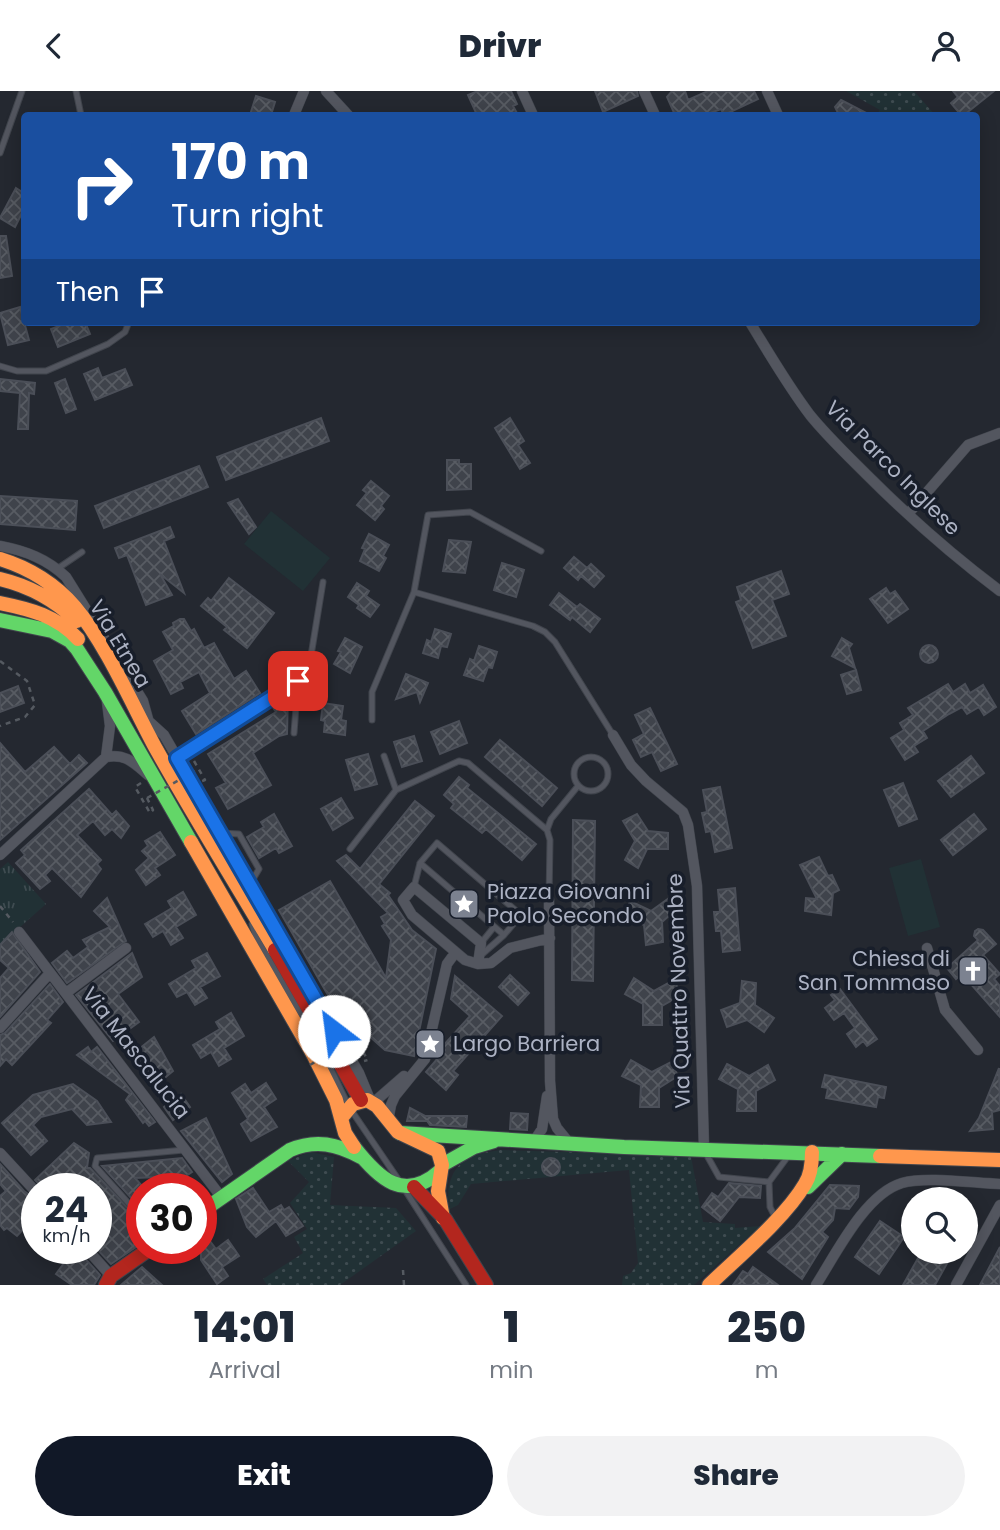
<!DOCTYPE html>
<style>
:root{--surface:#fff;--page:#f2f2f3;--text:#1f2937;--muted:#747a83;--accent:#111827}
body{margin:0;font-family:Poppins,sans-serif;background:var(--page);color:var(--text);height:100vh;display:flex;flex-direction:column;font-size:26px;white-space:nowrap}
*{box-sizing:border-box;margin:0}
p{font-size:23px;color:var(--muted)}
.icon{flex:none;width:38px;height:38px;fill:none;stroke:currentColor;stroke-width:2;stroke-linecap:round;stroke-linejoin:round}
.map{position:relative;height:1194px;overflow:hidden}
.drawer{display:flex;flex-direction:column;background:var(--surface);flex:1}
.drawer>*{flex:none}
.guide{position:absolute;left:21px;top:21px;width:959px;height:214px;border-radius:7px;box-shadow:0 4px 18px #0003;background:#1a4fa0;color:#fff;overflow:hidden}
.buttons{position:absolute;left:901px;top:1096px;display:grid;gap:14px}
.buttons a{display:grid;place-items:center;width:77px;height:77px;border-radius:50%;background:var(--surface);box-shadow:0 4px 18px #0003;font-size:35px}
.speed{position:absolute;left:21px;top:1082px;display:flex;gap:14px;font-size:35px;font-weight:700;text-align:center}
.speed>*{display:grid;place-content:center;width:91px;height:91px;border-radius:50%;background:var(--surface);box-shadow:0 4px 18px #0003;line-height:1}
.speed small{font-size:18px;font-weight:400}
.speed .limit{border:10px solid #d22;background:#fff;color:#111}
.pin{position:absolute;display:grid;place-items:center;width:60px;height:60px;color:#fff;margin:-30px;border-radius:14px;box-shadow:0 4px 10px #0006}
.me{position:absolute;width:77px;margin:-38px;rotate:330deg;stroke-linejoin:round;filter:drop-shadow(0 0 5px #0008)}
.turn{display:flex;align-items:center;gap:24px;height:147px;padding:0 35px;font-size:32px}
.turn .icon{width:91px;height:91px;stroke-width:2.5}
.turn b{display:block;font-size:49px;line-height:60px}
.then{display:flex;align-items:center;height:66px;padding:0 35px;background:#0003;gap:14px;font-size:26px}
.eta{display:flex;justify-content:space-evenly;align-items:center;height:119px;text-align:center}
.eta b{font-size:42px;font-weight:800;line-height:49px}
.button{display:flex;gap:14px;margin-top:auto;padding:14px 35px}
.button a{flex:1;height:80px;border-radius:42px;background:var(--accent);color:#fff;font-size:28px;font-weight:800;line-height:80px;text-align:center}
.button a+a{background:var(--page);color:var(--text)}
header{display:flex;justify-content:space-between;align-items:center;height:91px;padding:0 35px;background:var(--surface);font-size:32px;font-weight:800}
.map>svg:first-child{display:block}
.grass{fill:url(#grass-dots)}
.park{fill:url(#park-tufts)}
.pitch{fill:#213135}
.building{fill:url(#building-cross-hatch);stroke:#4b4f58;stroke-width:2}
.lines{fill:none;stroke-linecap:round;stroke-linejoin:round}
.lane-casing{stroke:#41454d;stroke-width:7}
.street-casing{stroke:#41454d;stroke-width:11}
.fast-casing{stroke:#41454d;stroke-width:16}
.slow-casing{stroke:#41454d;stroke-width:16}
.jam-casing{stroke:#41454d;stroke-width:16}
.path{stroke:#555a61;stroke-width:2.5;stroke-dasharray:5 5;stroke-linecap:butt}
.lane{stroke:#53565f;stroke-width:5}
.street{stroke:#53565f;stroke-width:10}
.fast{stroke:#63d668;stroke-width:14}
.slow{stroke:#ff974d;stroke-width:14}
.jam{stroke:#b3261e;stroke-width:14}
.path-bridge{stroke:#555a61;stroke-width:2.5;stroke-dasharray:5 5;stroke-linecap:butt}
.route-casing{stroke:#114b97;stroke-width:18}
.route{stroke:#1a73e8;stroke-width:12}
.labels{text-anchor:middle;stroke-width:7;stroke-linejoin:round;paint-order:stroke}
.street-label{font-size:21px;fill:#acb2c3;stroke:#181e2a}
.poi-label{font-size:21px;fill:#acb2c3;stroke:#181e2a;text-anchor:start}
</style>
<header><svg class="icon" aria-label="back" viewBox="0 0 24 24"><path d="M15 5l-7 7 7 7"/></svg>Drivr<svg class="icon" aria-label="person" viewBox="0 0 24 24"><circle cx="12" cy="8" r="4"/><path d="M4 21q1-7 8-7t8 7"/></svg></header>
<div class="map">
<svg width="1000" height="1194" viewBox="0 0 1000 1194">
<defs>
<pattern id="grass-dots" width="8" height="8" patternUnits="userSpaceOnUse" patternTransform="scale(1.75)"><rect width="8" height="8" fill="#213135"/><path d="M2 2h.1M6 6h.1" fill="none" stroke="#3f4c51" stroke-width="1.8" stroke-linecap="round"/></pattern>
<pattern id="park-tufts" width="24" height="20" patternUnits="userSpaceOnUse" patternTransform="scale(1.75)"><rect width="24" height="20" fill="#213135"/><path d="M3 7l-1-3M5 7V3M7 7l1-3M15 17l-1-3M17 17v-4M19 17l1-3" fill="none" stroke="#3f4c51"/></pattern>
<pattern id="building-cross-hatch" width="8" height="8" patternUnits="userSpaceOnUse" patternTransform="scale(1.75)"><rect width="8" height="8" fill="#3f434b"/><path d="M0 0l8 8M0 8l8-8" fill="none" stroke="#585c63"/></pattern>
</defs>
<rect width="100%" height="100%" fill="#242830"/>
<path class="grass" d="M846,0H914L935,24H876L880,19Z
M500,1059L691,1065L703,1131L735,1133V1137L760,1135L694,1194H622L623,1185L631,1182L638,1172L629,1079L471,1093L458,1114L450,1118C445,1100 450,1078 467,1068C476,1062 489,1061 500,1059Z
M310,1061L334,1066L330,1114L396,1117L416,1140L340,1194H267L263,1188L303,1162L294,1146L307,1138L290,1112L309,1091L288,1070Z"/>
<path class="park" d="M8,771L46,813L0,854V778Z"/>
<path class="pitch" d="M271,420L330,467L303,500L244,453Z
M921,768L940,836L908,845L889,777Z"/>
<path class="building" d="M478,0H511L517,13L513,15L518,24H477L468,4Z
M595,0H637L638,5L603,21Z
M672,0H685L688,9L708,0H754L758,8L724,24L721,18L705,24H675L667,6Z
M953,0H994L964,24H961L951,12L958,6Z
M256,5L275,11L271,24H250Z
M841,9L870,24H839L835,16Z
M16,97L24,102V118L15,136L0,127Z
M0,145H6L12,185L0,187Z
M20,216L29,249L8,254L0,222Z
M69,231H85L90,243L58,256L51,238Z
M98,277L102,287L125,278L132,294L95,309L84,283Z
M0,288L35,292L34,303L29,302L28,338H18L20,302L0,300Z
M65,288L76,318L66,322L55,292Z
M321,327L329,350L226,389L217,366Z
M510,327L524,350L518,354L530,372L520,378L495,337Z
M447,369H459V373H471V398L447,399Z
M199,375L208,396L104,437L95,415Z
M371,390L389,405L381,415L384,418L375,429L357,414L367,402L363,399Z
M0,405L77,410L75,439L0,433Z
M238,408L256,436L249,443L228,412Z
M170,436L174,446L164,450L184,502L160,483L172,504L146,514L127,464L119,467L115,457Z
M369,443L389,454L383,465L386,467L379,480L360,470L365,458L362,457Z
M449,449L471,451L465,482L443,480Z
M574,466L587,477L591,473L604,485L594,496L581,485L578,489L564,477Z
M502,472L524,479L516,506L494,499Z
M781,480L789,503L772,509L786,545L753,557L736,511L741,509L737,496Z
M229,487L274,522L247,557L224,539L227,536L201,515L208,507L211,510Z
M357,492L369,500L366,505L379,514L370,526L357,517L359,514L348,506Z
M886,497L890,503L895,500L908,518L888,532L870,508Z
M559,502L577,516L580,513L600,528L590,541L572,526L570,529L550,514Z
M180,528H184L191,540L194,538L204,557L214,552L234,588L246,580L260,602L196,643L182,620L210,602L199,581L180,591L183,597L171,603L154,570L173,559L163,541L174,535L173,532Z
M435,538L451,543L447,556L441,555L438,567L423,562L427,549L431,551Z
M345,547L362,556L350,582L334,573L341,561L338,560Z
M842,547L852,553L849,557L855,577L832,565Z
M920 563a9 9 0 1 1 18 0a9 9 0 1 1-18 0Z
M479,555L497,561L492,577L488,576L483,590L464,584L470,568L474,570Z
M856,579L861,599L847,603L841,584Z
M406,583L428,592L420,611L417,601L396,608Z
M948,593L953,601L965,593L970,602L983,594L996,616L984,624L979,616L967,623L962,616L949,623L923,640L927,647L914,655L918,661L905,669L891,647L904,639L900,632L913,624L908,617Z
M18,595L24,612L0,621V602Z
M288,604L287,643L279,645L253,662L271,694L228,718L216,697L226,692L208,663L276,621L272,615Z
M323,612L343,615L341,629L346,630L345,644L324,641L325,630L321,629Z
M650,617L677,673L661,680L652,661L641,666L633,649L644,643L635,624Z
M459,630L467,652L440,663L431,641Z
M414,645L422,670L402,676L394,651Z
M500,649L557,697L542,715L485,666Z
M0,652L25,681L54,656L70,673L79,664L87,672L0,749Z
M368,663L377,693L355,699L346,669Z
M971,665L984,682L951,706L938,690Z
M459,686L469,694L467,697L536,753L522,769L486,738L482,742L451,717L454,713L444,704Z
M903,692L917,728L899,735L884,699Z
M720,696L732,757L715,761L711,740L706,741L702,722L707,721L703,699Z
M89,698L112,724L116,720L129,735L121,747L112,738L105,744L93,730L77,744L101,769L97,773L101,778L81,806L52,777L45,784L50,790L40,798L16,772L25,764L21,759Z
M341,707L353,727L333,739L321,718Z
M415,710L434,725L379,793L390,802L388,804L412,839L436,858L414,965L385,959L344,923L340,925L279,819L330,790L386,887L391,849L382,835L385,833L381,826L388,822L337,770L346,764L360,778Z
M274,723L292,755L279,762L276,757L259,767L247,746L264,736L261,731Z
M637,723L648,740L668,742V758H647L638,777L625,769L635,750L623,730Z
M974,723L986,738L953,764L941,749Z
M573,729L595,730L593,890L572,889Z
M160,741L175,764L155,777L160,784L146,794L136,779L149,767L142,760L148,755L145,750Z
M819,766L828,785L832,784L839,799L833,802L831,824L805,820L806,807L817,808L800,774Z
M735,797L740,859L723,861L721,840H716L714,821H720L718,799Z
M183,801L196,824L176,836L183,847L171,854L163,840L153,846L145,833L172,817L168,810Z
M107,807L126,850L67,892L52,872L67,860L73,867L88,856L83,849L110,836L94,820Z
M669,807L678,817L662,831L663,851L646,854L644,834L625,825L630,810L651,820Z
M978,838L983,839L996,853L983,864L1000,883L994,888L1000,895V926L962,883L956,888L947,877L978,849L974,845L975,840Z
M12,841L40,881L0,926V887L9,877L0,869V854Z
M132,862L142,886L118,903L139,931L113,950L76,904Z
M207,862L220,885L200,896L207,907L195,914L187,901L177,906L169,893L196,877L192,870Z
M510,884L529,902L518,914L499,896Z
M455,885L502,925L453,980L458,984L446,999L426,981L445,959L442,956L470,925L451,908Z
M634,887L654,900L674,889L681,904L662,915V934H643V913L625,903Z
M742,890L756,892L755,914L774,927L764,941L747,929L727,936L721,919L740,912Z
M50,893L63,911L47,929L51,932L12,974L6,968L0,975V944L5,942Z
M840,898L877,948L867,955L863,950L856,956L847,943L855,937L844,922L834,929L825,917L835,909L831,904Z
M231,922L244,945L224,957L231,968L219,975L211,961L201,967L193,954L220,938L216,931Z
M154,946L173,980L156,994L134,962Z
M88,956L91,961L97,956L155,1031L149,1035L145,1030L143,1032L126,1009L130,1003L77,964Z
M631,969L652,981L671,971L678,985L659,997V1016H640L641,994L622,985Z
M727,973L749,985L768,974L775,989L756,1000V1020H737L738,998L719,988Z
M999,977L1000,1019L992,1021L993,1038L970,1040L979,1027Z
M825,984L886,996L884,1007L878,1006L876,1016L826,1007L828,997L822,996Z
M266,992L276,1008L264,1016L277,1036L251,1050L241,1033L248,1028L232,1002L245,993L251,1002Z
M73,993L97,1010L111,1031L87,1034L72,1018L41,1026L33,1034L47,1050L31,1064L2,1032L33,1004Z
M181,1003L190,1016L173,1029L164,1016Z
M410,1017L425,1025H467L466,1036L430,1034L427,1030H407Z
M511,1022L528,1023L527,1039L510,1038Z
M206,1027L232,1083L222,1091L181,1040Z
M74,1052L89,1062L87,1077H90L142,1132V1152L111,1173L96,1157V1097H43L35,1089Z
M182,1067L192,1081L186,1085L135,1087L142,1095V1119L102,1075Z
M542 1076a9 9 0 1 1 18 0a9 9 0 1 1-18 0Z
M0,1073L24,1100L37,1109V1140L29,1132L17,1145L7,1137L4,1139L0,1134V1105L6,1100L0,1093Z
M729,1092L761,1095L760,1107L739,1106L720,1130L702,1116L712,1102L718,1106Z
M830,1094L859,1095L858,1106L849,1118L835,1117L833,1129L822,1141L828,1146L802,1188L768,1161L795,1137Z
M253,1097L269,1121L281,1114L284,1119L289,1116L303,1135L286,1145L276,1130L256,1146L247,1136L236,1108Z
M880,1130L904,1146L879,1183L855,1166Z
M201,1138L216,1158L228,1149L239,1165L222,1176L228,1185L217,1193L201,1169Z
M1000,1156V1194H980Z
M50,1157H79L80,1162L100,1184L94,1194H72L56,1183L64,1172Z
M922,1160H933L949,1169L935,1194H903Z
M142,1176L162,1194H121Z
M753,1176L778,1194H733L743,1180L748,1183Z"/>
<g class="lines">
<g class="lane-casing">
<path id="lane" d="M76,0L81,24
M0,62L22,0
M0,275L17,280H46L108,253L125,241L129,231
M57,478L82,461
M414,501L428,424L470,421L541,460
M298,590L308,583L323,491
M372,629V601L414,501L533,535L545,541L555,551L613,644
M384,665L396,699
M574 683a17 17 0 1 1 34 0a17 17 0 1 1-34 0Z
M177,667L298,590L294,642
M547,739L551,728L578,695
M221,742L239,743L259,778L250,793
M437,752L521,824L504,844L420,772Z
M350,758L396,699L459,670L468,672L547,739L550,749L549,809
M414,796L420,772
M252,833L255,844L324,963L349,1016L398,1088
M481,852L494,836
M480,865L504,844
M705,1061L719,1086L769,1091L789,1064
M769,1091L770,1116L776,1128
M405,1099L466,1194
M142,1127L95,1075L97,1067L184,1059"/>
</g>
<g class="street-casing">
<path id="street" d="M326,0L348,24
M522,0L533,24
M644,0L655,24
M767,0L778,24
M294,24L304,0
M751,233C770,264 788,295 810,324C827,345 847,364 866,383C908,425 952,464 1000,500
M908,423L968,354L1000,342
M0,455C26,460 47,468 66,486L143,610L148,628
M142,624L164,644L359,982L371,1011
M613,644L631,674L646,690L683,721L688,734L697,795L704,1058
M106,666L110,635L107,611
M106,666C125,662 134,672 148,684
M0,764L106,666
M549,809L550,990L553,1028L557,1037L570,1053
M19,841L222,1107
M927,857L945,919L978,959
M478,873L481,852L414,796L403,809L412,824L465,869L478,873L491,872L510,857L550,847
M66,902L126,857
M0,937L50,882
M373,1012L404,985
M388,1030L391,1014L395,1005L425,968L447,873L455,862
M534,1050L542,1038L547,1005
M0,1062L37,1102
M86,1157L111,1185
M816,1194C836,1163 865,1103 902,1092C926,1085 973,1092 1000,1093
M956,1194L1000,1114"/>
</g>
<g class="fast-casing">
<path id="fast" d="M0,529L52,540L70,550L77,558L105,601L191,751
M400,1042L624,1056L880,1065
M354,1056C379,1088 404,1112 440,1080
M442,1074L474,1056L494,1050
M808,1096L842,1063
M201,1121L290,1059C316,1048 337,1053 361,1066"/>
</g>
<g class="slow-casing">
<path id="slow" d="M0,468C29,477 55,493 75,516C106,553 132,613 155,656C193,724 235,791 275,859
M0,488C30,495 55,509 77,530
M0,512C30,518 57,525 78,548
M191,751L314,965L336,1009L345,1042L354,1056
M342,1026L353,1013L367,1009L377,1015L398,1041L438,1060L442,1074L438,1100L443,1127
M880,1065L1000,1069
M709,1194C738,1166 785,1127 805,1093C811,1084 812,1072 812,1061"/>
</g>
<g class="jam-casing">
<path id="jam" d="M275,859L361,1009
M414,1096L445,1128L486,1194
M106,1194L111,1185L151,1157"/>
</g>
<path class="path" d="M0,570L27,590L35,614L25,626L0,635
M194,670L205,689L202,690
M141,692L135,696L150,722L153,719L147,707
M0,815L13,831
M363,961L368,969L364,970
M403,1179L404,1194"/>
<use href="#lane" class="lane"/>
<use href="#street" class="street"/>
<use href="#fast" class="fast"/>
<use href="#slow" class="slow"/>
<use href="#jam" class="jam"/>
<path class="path-bridge" d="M147,707L195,680
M310,974L351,949"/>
</g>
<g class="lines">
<g class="route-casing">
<path id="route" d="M298,590L177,667L334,940"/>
</g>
<use href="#route" class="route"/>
</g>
<defs>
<g id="sight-square" transform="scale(1.575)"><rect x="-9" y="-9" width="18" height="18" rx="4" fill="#7c8290" stroke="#181e2a"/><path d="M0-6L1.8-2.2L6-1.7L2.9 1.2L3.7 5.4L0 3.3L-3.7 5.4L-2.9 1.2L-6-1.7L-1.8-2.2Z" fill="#fff"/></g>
<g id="church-square" transform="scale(1.575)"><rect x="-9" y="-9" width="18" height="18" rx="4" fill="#7c8290" stroke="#181e2a"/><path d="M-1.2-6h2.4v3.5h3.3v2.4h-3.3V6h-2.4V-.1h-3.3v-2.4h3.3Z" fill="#fff"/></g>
</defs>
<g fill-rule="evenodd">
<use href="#sight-square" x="464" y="813"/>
<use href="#church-square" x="973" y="880"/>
<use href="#sight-square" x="430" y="953"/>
</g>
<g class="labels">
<g class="street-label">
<text transform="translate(893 377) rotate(45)" y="7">Via Parco Inglese</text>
<text transform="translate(120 553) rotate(59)" y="7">Via Etnea</text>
<text transform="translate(679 900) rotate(-92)" y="7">Via Quattro Novembre</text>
<text transform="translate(136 962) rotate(52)" y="7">Via Mascalucia</text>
</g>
<g class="poi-label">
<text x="487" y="808">Piazza Giovanni<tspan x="487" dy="24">Paolo Secondo</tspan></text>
<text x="950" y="875" text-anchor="end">Chiesa di<tspan x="950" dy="24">San Tommaso</tspan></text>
<text x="453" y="960">Largo Barriera</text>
</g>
</g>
</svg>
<div class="buttons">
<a><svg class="icon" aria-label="search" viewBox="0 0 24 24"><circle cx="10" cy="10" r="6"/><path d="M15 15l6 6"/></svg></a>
</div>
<div class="speed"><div>24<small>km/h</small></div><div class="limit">30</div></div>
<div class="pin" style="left:298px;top:590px;background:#d93025"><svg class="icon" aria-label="arrive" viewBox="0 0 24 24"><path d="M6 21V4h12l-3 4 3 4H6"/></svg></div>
<svg class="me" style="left:334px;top:940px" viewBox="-20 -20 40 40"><circle r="19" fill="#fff"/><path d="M0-13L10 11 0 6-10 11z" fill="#1a73e8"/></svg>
<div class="guide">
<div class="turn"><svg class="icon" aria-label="right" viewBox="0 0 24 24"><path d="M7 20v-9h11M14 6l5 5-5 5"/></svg><div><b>170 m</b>Turn right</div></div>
<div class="then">Then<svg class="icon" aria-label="arrive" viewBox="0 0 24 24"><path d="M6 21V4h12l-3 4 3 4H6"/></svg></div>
</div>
</div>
<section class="drawer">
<div class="eta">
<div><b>14:01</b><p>Arrival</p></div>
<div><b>1</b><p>min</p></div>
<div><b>250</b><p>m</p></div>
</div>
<div class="button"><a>Exit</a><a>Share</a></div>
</section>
